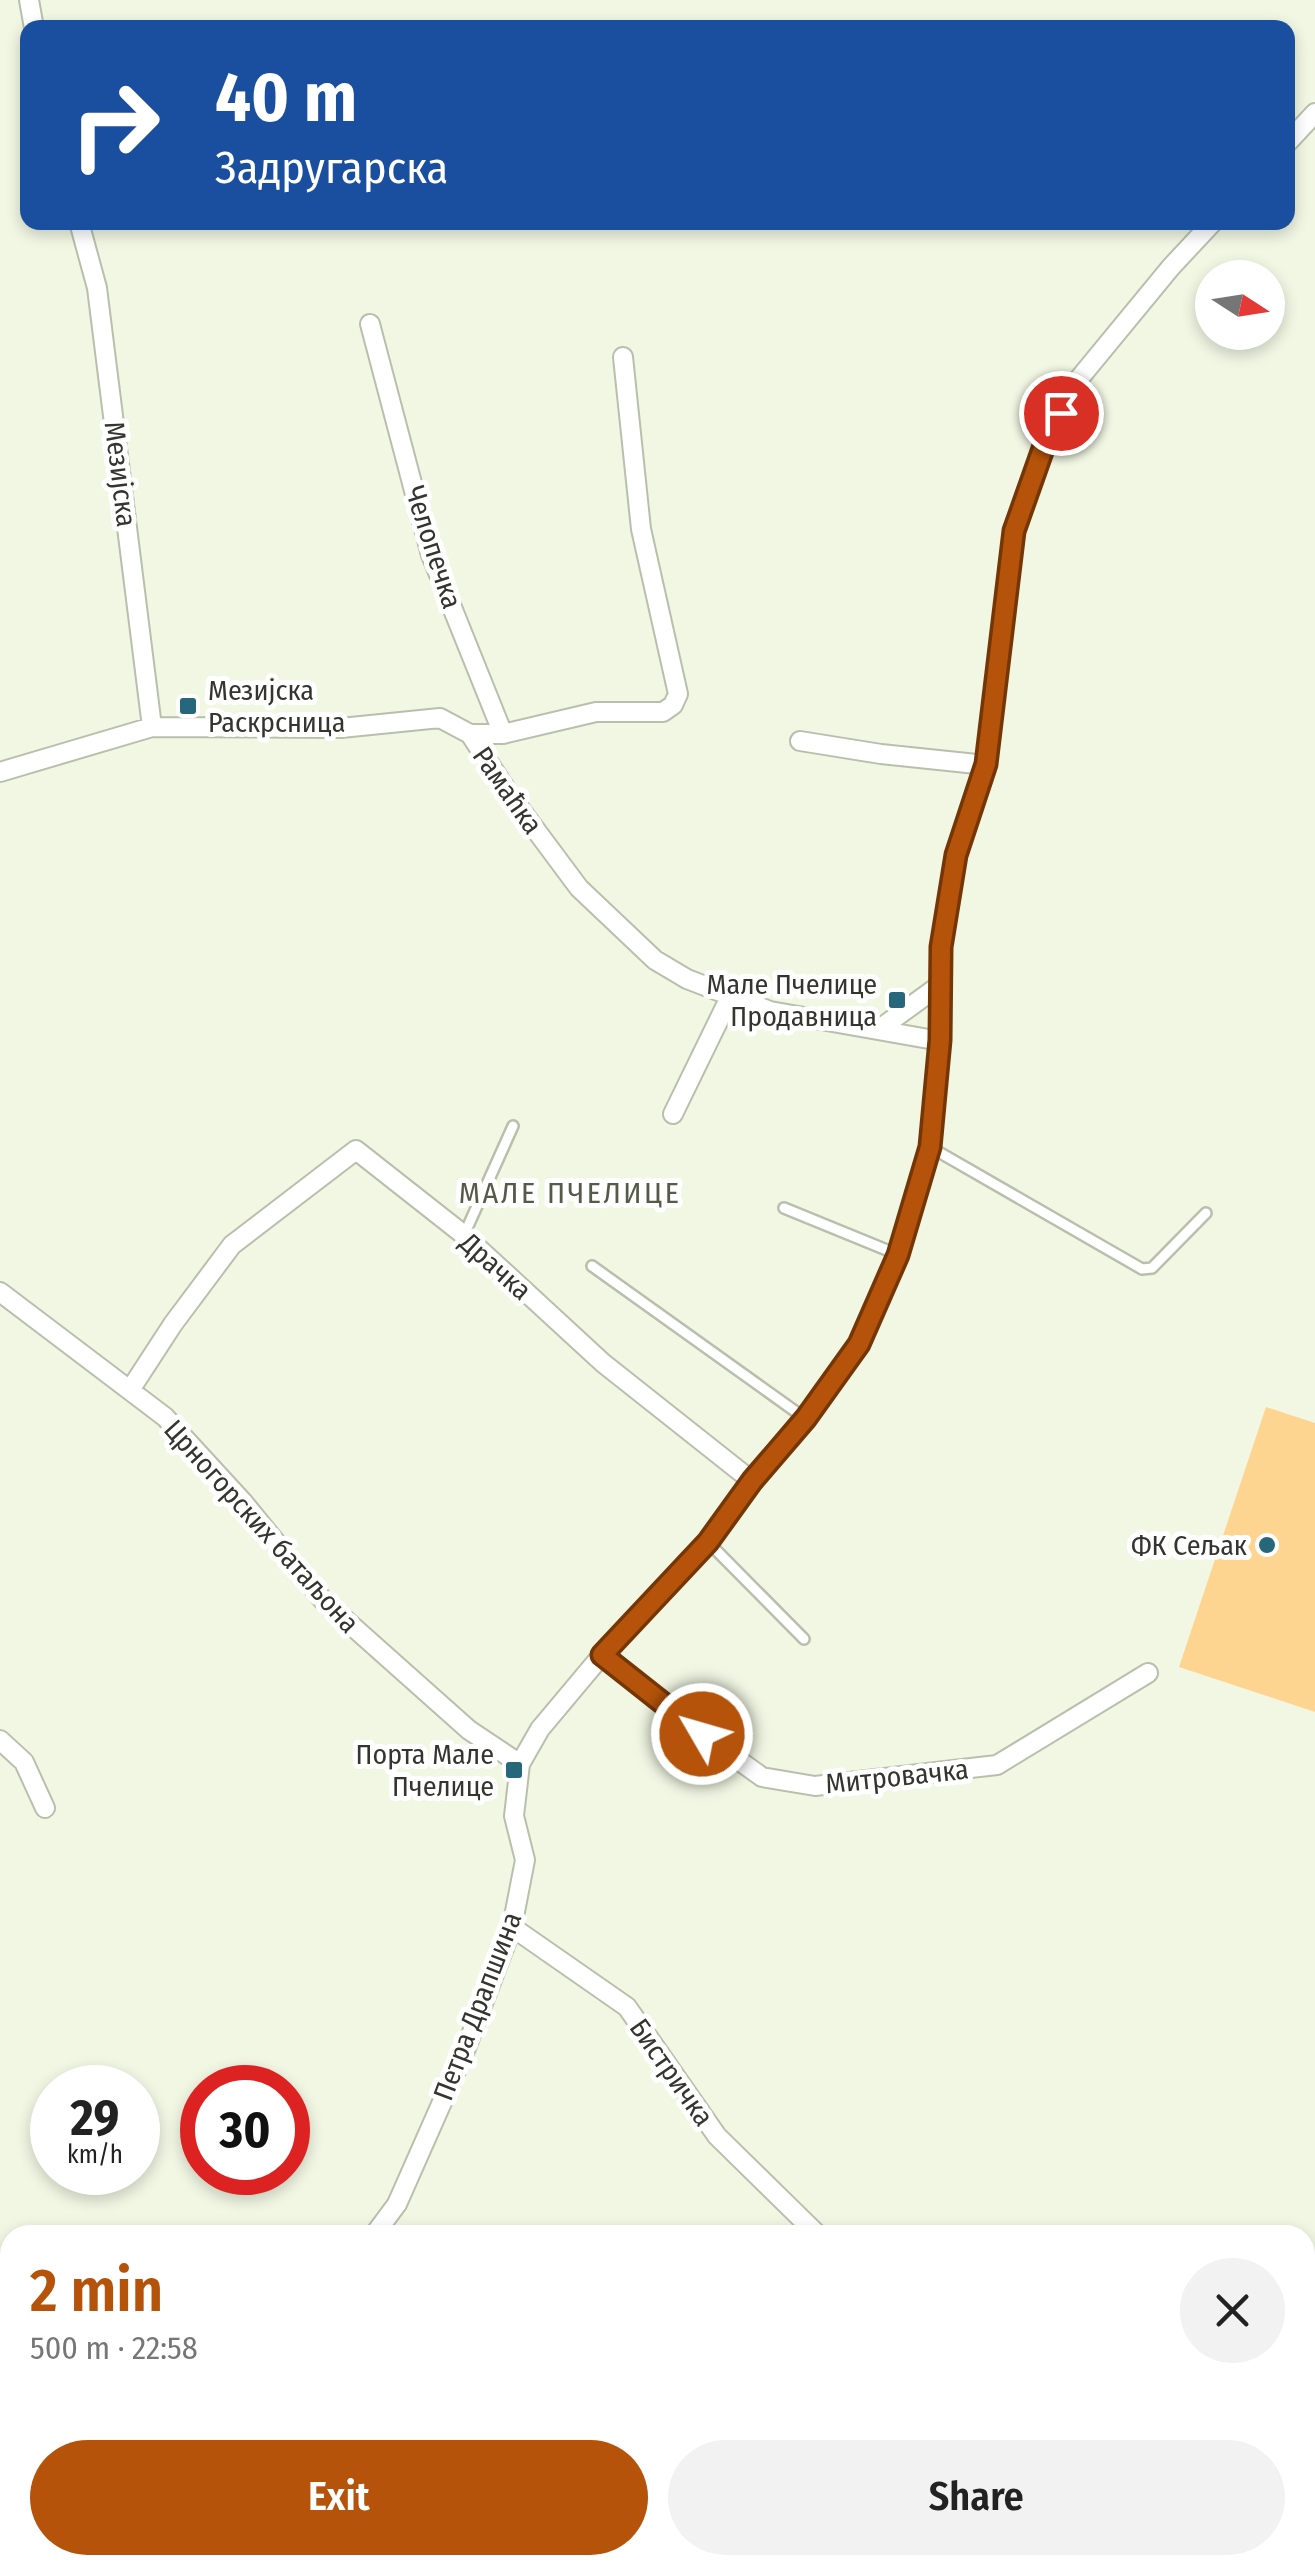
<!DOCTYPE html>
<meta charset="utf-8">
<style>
:root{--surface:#fff;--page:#f2f2f2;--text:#222;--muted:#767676;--accent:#b45309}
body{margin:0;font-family:"Fira Sans Condensed",sans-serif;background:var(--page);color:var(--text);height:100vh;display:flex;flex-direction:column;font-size:38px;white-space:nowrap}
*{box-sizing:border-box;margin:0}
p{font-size:32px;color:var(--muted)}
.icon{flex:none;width:55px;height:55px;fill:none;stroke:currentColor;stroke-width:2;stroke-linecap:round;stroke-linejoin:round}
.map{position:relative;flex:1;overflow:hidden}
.side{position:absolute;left:0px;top:2225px;width:1315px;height:350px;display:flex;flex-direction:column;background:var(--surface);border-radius:30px 30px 0 0;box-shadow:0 5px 15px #0003}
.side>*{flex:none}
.banner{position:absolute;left:20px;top:20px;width:1275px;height:210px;border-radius:20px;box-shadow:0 5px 15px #0003;background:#1a4fa0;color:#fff;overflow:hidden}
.needle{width:65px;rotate:102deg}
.controls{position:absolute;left:1195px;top:260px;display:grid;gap:20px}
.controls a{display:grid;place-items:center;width:90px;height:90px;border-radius:50%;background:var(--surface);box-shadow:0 5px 15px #0003;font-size:50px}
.speed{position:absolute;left:30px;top:2065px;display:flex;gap:20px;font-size:50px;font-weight:700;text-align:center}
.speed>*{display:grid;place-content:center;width:130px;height:130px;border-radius:50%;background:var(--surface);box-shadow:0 5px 15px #0003;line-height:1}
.speed small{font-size:25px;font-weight:400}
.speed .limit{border:15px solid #d22;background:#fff;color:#111}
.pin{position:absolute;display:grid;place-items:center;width:85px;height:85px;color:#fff;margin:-42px;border:5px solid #fff;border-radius:50%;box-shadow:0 2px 10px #0007}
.me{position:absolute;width:110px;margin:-55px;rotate:308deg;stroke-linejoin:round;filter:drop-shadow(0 0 8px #0008)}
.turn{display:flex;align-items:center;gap:35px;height:210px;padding:0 30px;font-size:45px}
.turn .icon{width:130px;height:130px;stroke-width:2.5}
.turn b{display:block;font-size:70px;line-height:85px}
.round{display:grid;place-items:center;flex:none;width:105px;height:105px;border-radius:52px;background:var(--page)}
.headline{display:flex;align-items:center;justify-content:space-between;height:170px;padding:0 30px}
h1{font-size:60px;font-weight:600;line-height:75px;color:var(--accent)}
.cta{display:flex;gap:20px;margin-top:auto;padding:20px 30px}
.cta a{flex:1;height:115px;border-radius:60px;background:var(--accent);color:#fff;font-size:40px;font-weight:600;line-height:115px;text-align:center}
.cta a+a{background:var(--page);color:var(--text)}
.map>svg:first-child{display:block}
.green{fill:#fed590}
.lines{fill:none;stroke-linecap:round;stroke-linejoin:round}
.lane-casing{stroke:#b9bfac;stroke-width:14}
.street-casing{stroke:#b9bfac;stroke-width:22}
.secondary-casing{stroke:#b9bfac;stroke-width:30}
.lane{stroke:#fff;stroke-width:9}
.street{stroke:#fff;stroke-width:18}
.secondary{stroke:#ede7ba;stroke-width:25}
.route-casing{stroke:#753606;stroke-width:25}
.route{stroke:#b45309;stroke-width:18}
.poi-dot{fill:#26677b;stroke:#fff;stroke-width:4}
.labels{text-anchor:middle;stroke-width:10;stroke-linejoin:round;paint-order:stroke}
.street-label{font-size:28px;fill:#33352e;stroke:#fff}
.poi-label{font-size:28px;fill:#33352e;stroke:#fff;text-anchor:end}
.neighbourhood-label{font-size:30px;letter-spacing:2.5px;fill:#565a49;stroke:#fff}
</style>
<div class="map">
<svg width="1315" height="2575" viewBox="0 0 1315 2575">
<rect width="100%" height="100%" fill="#f1f7e3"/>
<path class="green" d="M1266,1407L1315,1423V1712L1179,1667Z"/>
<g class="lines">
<g class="lane-casing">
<path id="lane" d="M930,1147L1142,1269L1152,1268L1206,1213
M784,1208L899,1255
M464,1235L513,1126
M592,1266L806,1419
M708,1542L804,1639"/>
</g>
<g class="street-casing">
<path id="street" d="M29,0L34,28
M1288,142L1315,113
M79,222L97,288L152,727
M370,324L431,555L503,734H470
M503,734L596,712H663L673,705L678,694L641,529L623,357
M800,741L881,754L986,765
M0,772L152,727L341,728L440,718L470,734L509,794L579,888L655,960L687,979L770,1011L940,1041
M878,1030L940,985
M673,1114L730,997
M0,1292L165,1417L243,1502L323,1600L469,1730L520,1764
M130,1390L173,1324L232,1245L356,1150L464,1235L603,1363L752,1481
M602,1655L702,1734L762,1777L815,1786L997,1765L1148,1673
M0,1740L24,1762L45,1808
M512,1927L627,2007L717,2136L818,2235
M374,2235L397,2204L466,2048L512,1927L525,1860L514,1816L520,1764L540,1729L602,1655L708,1542L752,1481L806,1419L859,1344L899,1255L930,1147L940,1041L941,947L955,855L986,765L1014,531L1044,446L1078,380L1171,267L1213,222
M890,2575L897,2565"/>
</g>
<g class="secondary-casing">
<path id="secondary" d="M1305,2299L1315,2292
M0,2518L10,2512
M545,2565H551"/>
</g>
<use href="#lane" class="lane"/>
<use href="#street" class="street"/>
<use href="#secondary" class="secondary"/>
</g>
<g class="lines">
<g class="route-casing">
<path id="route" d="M702,1734L602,1655L708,1542L752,1481L806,1418L859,1344L898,1255L930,1147L940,1040L941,947L956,855L986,764L1014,531L1044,446L1061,413"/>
</g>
<use href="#route" class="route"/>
</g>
<g class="poi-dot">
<rect x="178" y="696" width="20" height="20" rx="5"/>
<rect x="887" y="990" width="20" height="20" rx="5"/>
<circle cx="1267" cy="1545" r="10"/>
<rect x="504" y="1760" width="20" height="20" rx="5"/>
</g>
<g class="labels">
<g class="street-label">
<text transform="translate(121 474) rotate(83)" y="10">Мезијска</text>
<text transform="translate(434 547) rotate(72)" y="10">Челопечка</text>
<text transform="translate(508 790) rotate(55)" y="10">Рамаћка</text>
<text transform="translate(496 1266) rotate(42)" y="10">Драчка</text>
<text transform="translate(262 1526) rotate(48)" y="10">Црногорских батаљона</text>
<text transform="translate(897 1776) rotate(-6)" y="10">Митровачка</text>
<text transform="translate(477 2006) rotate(-69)" y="10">Петра Драпшина</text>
<text transform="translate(672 2072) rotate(55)" y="10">Бистричка</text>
</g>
<g class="poi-label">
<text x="208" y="700" text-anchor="start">Мезијска<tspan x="208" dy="32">Раскрсница</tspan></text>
<text x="877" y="994">Мале Пчелице<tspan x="877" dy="32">Продавница</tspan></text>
<text x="1247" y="1555">ФК Сељак</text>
<text x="494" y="1764">Порта Мале<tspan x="494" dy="32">Пчелице</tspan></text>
</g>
<g class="neighbourhood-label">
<text x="570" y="1203">МАЛЕ ПЧЕЛИЦЕ</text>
</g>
</g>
</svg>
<div class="controls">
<a><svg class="needle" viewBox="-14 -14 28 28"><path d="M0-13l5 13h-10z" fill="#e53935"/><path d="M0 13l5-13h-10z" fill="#767676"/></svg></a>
</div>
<div class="speed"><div>29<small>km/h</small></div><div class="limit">30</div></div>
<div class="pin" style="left:1061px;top:413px;background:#d93025"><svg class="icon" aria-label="arrive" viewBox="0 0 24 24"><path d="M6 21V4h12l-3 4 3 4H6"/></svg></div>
<svg class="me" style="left:702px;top:1734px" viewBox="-20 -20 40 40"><circle r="17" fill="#b45309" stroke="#fff" stroke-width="3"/><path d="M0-11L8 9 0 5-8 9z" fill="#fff"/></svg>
<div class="banner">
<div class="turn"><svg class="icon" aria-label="right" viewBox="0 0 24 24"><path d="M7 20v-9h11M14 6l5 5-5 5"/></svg><div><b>40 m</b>Задругарска</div></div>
</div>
<section class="side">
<div class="headline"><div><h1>2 min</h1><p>500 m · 22:58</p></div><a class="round"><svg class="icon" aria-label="close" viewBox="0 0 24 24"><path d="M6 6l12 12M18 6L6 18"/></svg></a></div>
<div class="cta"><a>Exit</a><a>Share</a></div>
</section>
</div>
